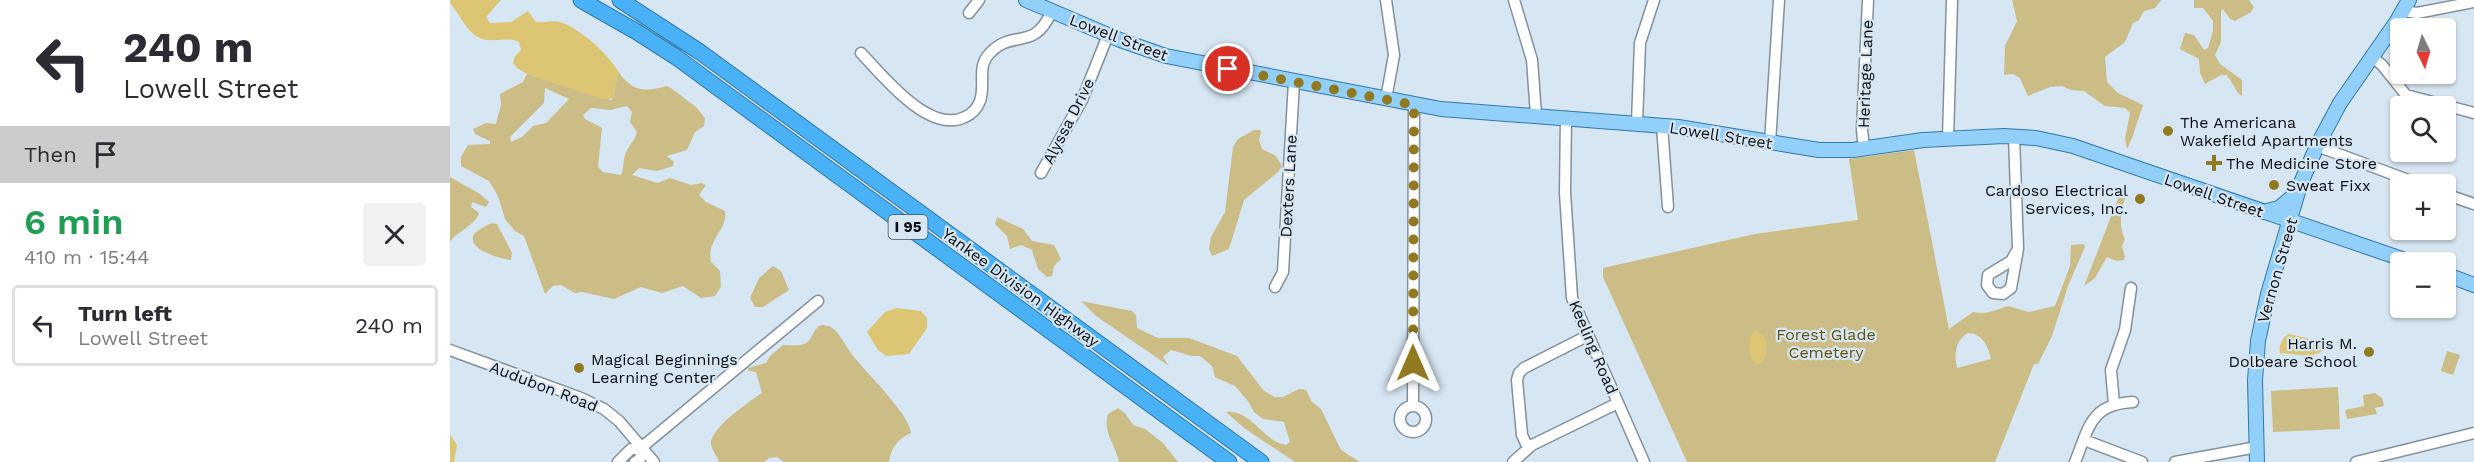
<!DOCTYPE html>
<meta charset="utf-8">
<style>
:root{--surface:#fff;--page:#f2f2f3;--text:#2b2b33;--muted:#7c7c81;--line:#e1e1e2}
body{margin:0;font-family:"Work Sans",sans-serif;background:var(--page);color:var(--text);height:100vh;display:flex;flex-direction:column;font-size:22px;white-space:nowrap}
*{box-sizing:border-box;margin:0}
p{font-size:20px;color:var(--muted)}
.icon{flex:none;width:33px;height:33px;fill:none;stroke:currentColor;stroke-width:2;stroke-linecap:round;stroke-linejoin:round}
.map{position:relative;flex:1;overflow:hidden}
.panel{display:flex;flex-direction:column;background:var(--surface);width:450px}
.panel>*{flex:none}
.banner{background:#fff;color:var(--text);overflow:hidden}
.needle{width:39px;rotate:175deg}
.fabs{position:absolute;left:1940px;top:18px;display:grid;gap:12px}
.fabs a{display:grid;place-items:center;width:66px;height:66px;border-radius:6px;background:var(--surface);box-shadow:0 2px 4px #0004;font-size:30px}
.pin{position:absolute;display:grid;place-items:center;width:51px;height:51px;color:#fff;margin:-26px;border:3px solid #fff;border-radius:50%;box-shadow:0 2px 6px #0007}
.me{position:absolute;width:66px;margin:-33px;rotate:0deg;stroke-linejoin:round;filter:drop-shadow(0 0 4px #0008)}
.turn{display:flex;align-items:center;gap:21px;height:126px;padding:0 24px;font-size:27px}
.turn .icon{width:78px;height:78px;stroke-width:2.5}
.turn b{display:block;font-size:42px;line-height:51px}
.then{display:flex;align-items:center;height:57px;padding:0 24px;background:#0003;gap:12px;font-size:22px}
.round{display:grid;place-items:center;flex:none;width:63px;height:63px;border-radius:6px;background:var(--page)}
.headline{display:flex;align-items:center;justify-content:space-between;height:102px;padding:0 24px}
h1{font-size:36px;font-weight:600;line-height:45px;color:#1e9e55}
ul{padding:0;list-style:none}
li{display:flex;align-items:center;gap:18px;height:81px;margin:0 12px 9px;padding:0 12px;border:3px solid var(--line);border-radius:6px}
li div{flex:1}
li b{display:block;font-size:22px}
li em{font-style:normal}
main{display:flex;flex:1;min-height:0}
.map>svg:first-child{display:block}
.green{fill:#ccbc85;fill-rule:evenodd}
.water{fill:#ddc673}
.lines{fill:none;stroke-linecap:round;stroke-linejoin:round}
.minor-casing{stroke:#82919c;stroke-width:13}
.major-casing{stroke:#3378a6;stroke-width:16}
.highway-casing{stroke:#3378a6;stroke-width:17}
.minor{stroke:#fff;stroke-width:10}
.major{stroke:#92d0fa;stroke-width:14}
.highway{stroke:#49b1f6;stroke-width:15}
.route{stroke:#90791f;stroke-width:10;stroke-dasharray:0 18}
.poi-dot{fill:#90791f;stroke:#d7e6f3;stroke-width:2}
.labels{text-anchor:middle;stroke-width:4.5;stroke-linejoin:round;paint-order:stroke}
.shield{fill:#d7e6f3;stroke:#474f56;stroke-width:1.5}
.shield-label{font-size:15px;font-weight:bold;fill:#090e12}
.street-label{font-size:16px;fill:#090e12;stroke:#d7e6f3}
.poi-label{font-size:16px;fill:#090e12;stroke:#d7e6f3;text-anchor:start}
.park-label{font-size:16px;fill:#635314;stroke:#d7e6f3}
</style>
<main>
<section class="panel">
<div class="banner">
<div class="turn"><svg class="icon" aria-label="left" viewBox="0 0 24 24"><path d="M17 20v-9H6M10 6l-5 5 5 5"/></svg><div><b>240 m</b>Lowell Street</div></div>
<div class="then">Then<svg class="icon" aria-label="arrive" viewBox="0 0 24 24"><path d="M6 21V4h12l-3 4 3 4H6"/></svg></div>
</div>
<div class="headline"><div><h1>6 min</h1><p>410 m · 15:44</p></div><a class="round"><svg class="icon" aria-label="close" viewBox="0 0 24 24"><path d="M6 6l12 12M18 6L6 18"/></svg></a></div>
<ul>
<li><svg class="icon" aria-label="left" viewBox="0 0 24 24"><path d="M17 20v-9H6M10 6l-5 5 5 5"/></svg><div><b>Turn left</b><p>Lowell Street</p></div><em>240 m</em></li>
</ul>
</section>
<div class="map">
<svg width="2024" height="462" viewBox="0 0 2024 462">
<rect width="100%" height="100%" fill="#d7e6f3"/>
<path class="green" d="M1562,0H1711L1705,8L1694,11L1689,20L1683,23L1675,42L1655,57L1657,82L1668,93L1693,105L1682,138L1677,149L1675,139L1680,113L1675,108L1655,106L1634,91L1621,90L1612,86L1600,87L1578,96L1570,78L1563,74L1554,75L1555,46L1567,21Z
M1744,0H1799L1804,7L1801,12L1785,21L1780,19L1773,9L1771,11V42L1765,55L1770,64L1792,80V96C1785,92 1783,81 1776,75H1771L1755,84L1750,73L1749,59L1730,49L1735,33L1744,35L1754,50L1758,48L1763,31V21L1753,8H1744Z
M168,71C182,92 194,92 217,86L221,88L246,107L255,118L254,126L245,132L237,150L217,156L224,162L223,166L207,171L189,168L182,175L208,183L220,178L241,185L252,183L256,185L249,195L256,202L275,211C278,230 256,240 261,262L270,271L271,287L265,296L251,298L233,286L212,293L191,287L164,299L132,292L125,293L111,285L103,286L95,294L74,236L65,231L55,219L48,196L39,181L11,166V157L18,145L40,144V141L25,134L23,129L36,123L46,124L51,105L50,94L73,82L77,74L161,100L163,99ZM95,88L119,99L96,123L83,126L72,137L61,142L60,137L94,103ZM177,106L182,112L180,122L187,132C185,141 177,147 175,155C173,162 174,168 171,175L153,172L148,167L152,128L135,119L133,115L141,108L161,110Z
M804,130H810L811,132L809,140L812,149L826,156L832,166L828,172L794,200L779,249L762,256L759,249L761,237L775,212L783,147L788,139Z
M1464,150L1499,329L1523,312C1538,315 1545,310 1558,306L1579,312L1605,306L1620,266L1621,245L1634,244L1635,247L1618,286L1602,336L1588,364H1584L1545,462H1237L1153,277V268L1305,234L1408,220L1399,159ZM1518,333C1533,334 1538,346 1541,359L1507,368C1504,355 1505,340 1518,333Z
M0,177L30,194L39,202L36,207L22,202L21,207L29,213C25,226 7,231 0,242Z
M1678,186C1674,204 1666,222 1675,239L1672,246L1675,257L1674,260L1667,261L1657,257L1645,278L1634,286L1671,191Z
M547,217L573,229L582,241L604,245L611,259L604,266L602,276L597,277L588,269L582,250L571,245L560,249L557,236L545,224Z
M41,223L47,224L62,253L61,260C51,259 13,249 25,233C29,229 36,226 41,223Z
M323,266L331,271L339,290L313,307H305L300,298L309,278Z
M631,301L682,311L686,315L687,328L708,338H739L787,356L814,391L825,397H833L849,389L856,390L862,402L871,409L891,450L910,462H845L794,428L776,412C802,409 814,443 836,445L840,442L834,422L813,419L804,412L798,401L785,386L765,377L762,366L750,356H741L721,350L713,357L719,366L646,316Z
M371,325C374,325 378,326 381,327C390,333 395,345 401,353C414,371 459,413 461,433C448,439 441,447 439,462H334L327,457L319,458L314,462H269C267,456 262,450 261,444C260,428 299,402 312,393L306,372L299,371L298,368L316,363L320,356L333,345C339,345 349,346 354,344C363,341 362,329 371,325Z
M1997,351L2010,355L2003,375L1991,371Z
M1888,387L1890,429L1823,432L1821,391Z
M1925,393L1932,398L1934,406L1925,408L1927,414L1897,419L1895,410L1914,406L1913,395Z
M668,408L675,413L683,425L695,429L713,443L728,462H669C666,445 652,432 658,414Z"/>
<path class="water" d="M0,0H51L36,17L40,23L61,22L78,11L86,22C94,23 102,20 110,22C130,28 157,53 168,71L163,99H152L77,74L67,68L63,63L65,56L71,50L69,42C62,38 54,40 46,40C20,43 14,20 0,3Z
M447,308L471,311L477,318V328L459,354L436,356L428,350L417,332L435,312Z
M1306,331C1318,336 1319,350 1313,361L1308,364L1302,360L1299,347L1301,335Z
M1839,334L1869,341L1872,344V352L1860,356L1830,353C1828,347 1833,336 1839,334Z
M0,434L7,445L4,462H0Z"/>
<g class="lines">
<g class="minor-casing">
<path id="minor" d="M1064,0L1082,60L1086,115
M1953,11L1967,13L2024,2
M519,13L529,0
M411,53C432,75 479,135 515,117C522,114 527,109 530,101C536,84 526,67 540,53C564,28 583,53 602,11
M1921,56L1932,65L1956,95L2024,113
M936,99L944,55L936,0
M1116,117L1115,193L1122,298L1194,462
M1187,123L1190,43L1204,0
M1212,126L1218,207
M1564,136L1568,249L1561,261L1538,275L1537,285L1543,293L1553,294L1561,288L1568,249
M1498,139L1502,0
M1320,143L1329,0
M1867,146L1969,184
M1414,148L1412,130L1418,0
M591,173L632,100L658,35
M1995,194L2024,204
M825,287L833,272L844,82
M0,350L131,398L154,409L169,421L204,462
M1664,404L1661,370L1675,330L1681,288
M963,406L964,105
M950 419a13 13 0 1 1 26 0a13 13 0 1 1-26 0Z
M1634,440L1692,462
M192,447L368,301
M1078,448L1072,435L1067,380L1069,373L1074,368L1137,336
M168,462L181,449L192,447
M185,462L190,459L192,447
M1063,462L1082,445L1168,403
M1625,462C1639,428 1640,404 1683,402
M1725,462L1807,447
M1906,462L2024,433"/>
</g>
<g class="major-casing">
<path id="major" d="M576,0L670,40L716,56L991,109L1228,127L1369,150H1403L1473,140L1554,136L1586,138L1623,146L1961,262
M1813,212L1829,208L1848,192
M1995,274L2024,285
M1807,462L1805,380L1808,341L1818,294L1850,185L1867,146L1890,103L1947,21L1959,0"/>
</g>
<g class="highway-casing">
<path id="highway" d="M131,0L187,32L226,57L779,462
M170,0L250,52L811,462"/>
</g>
<use href="#minor" class="minor"/>
<use href="#major" class="major"/>
<use href="#highway" class="highway"/>
</g>
<g class="lines">
<path class="route" d="M778,69L964,105L963,363"/>
</g>
<g class="poi-dot">
<circle cx="1718" cy="131" r="6"/>
<path d="M1761 154h6v6h6v6h-6v6h-6v-6h-6v-6h6z"/>
<circle cx="1824" cy="185" r="6"/>
<circle cx="1690" cy="199" r="6"/>
<circle cx="1919" cy="352" r="6"/>
<circle cx="129" cy="368" r="6"/>
</g>
<g class="labels">
<rect class="shield" x="438.5" y="215" width="39" height="24" rx="4.5"/>
<g class="shield-label">
<text x="458" y="232">I 95</text>
</g>
<g class="street-label">
<text transform="translate(669 37) rotate(21)" y="6">Lowell Street</text>
<text transform="translate(1415 74) rotate(-88)" y="6">Heritage Lane</text>
<text transform="translate(618 121) rotate(-63)" y="6">Alyssa Drive</text>
<text transform="translate(1271 135) rotate(9)" y="6">Lowell Street</text>
<text transform="translate(838 186) rotate(-87)" y="6">Dexters Lane</text>
<text transform="translate(1764 195) rotate(19)" y="6">Lowell Street</text>
<text transform="translate(1827 270) rotate(-74)" y="6">Vernon Street</text>
<text transform="translate(571 287) rotate(36)" y="6">Yankee Division Highway</text>
<text transform="translate(1144 347) rotate(67)" y="6">Keeling Road</text>
<text transform="translate(94 386) rotate(21)" y="6">Audubon Road</text>
</g>
<g class="poi-label">
<text x="1730" y="128">The Americana<tspan x="1730" dy="18">Wakefield Apartments</tspan></text>
<text x="1776" y="169">The Medicine Store</text>
<text x="1836" y="191">Sweat Fixx</text>
<text x="1678" y="196" text-anchor="end">Cardoso Electrical<tspan x="1678" dy="18">Services, Inc.</tspan></text>
<text x="1907" y="349" text-anchor="end">Harris M.<tspan x="1907" dy="18">Dolbeare School</tspan></text>
<text x="141" y="365">Magical Beginnings<tspan x="141" dy="18">Learning Center</tspan></text>
</g>
<g class="park-label">
<text x="1376" y="340">Forest Glade<tspan x="1376" dy="18">Cemetery</tspan></text>
</g>
</g>
</svg>
<div class="fabs">
<a><svg class="needle" viewBox="-14 -14 28 28"><path d="M0-13l5 13h-10z" fill="#e53935"/><path d="M0 13l5-13h-10z" fill="#7c7c81"/></svg></a>
<a><svg class="icon" aria-label="search" viewBox="0 0 24 24"><circle cx="10" cy="10" r="6"/><path d="M15 15l6 6"/></svg></a>
<a>+</a>
<a>−</a>
</div>
<div class="pin" style="left:778px;top:69px;background:#d93025"><svg class="icon" aria-label="arrive" viewBox="0 0 24 24"><path d="M6 21V4h12l-3 4 3 4H6"/></svg></div>
<svg class="me" style="left:963px;top:363px" viewBox="-20 -20 40 40"><path d="M0-17L14 15 0 8-14 15z" fill="#90791f" stroke="#fff" stroke-width="4"/></svg>
</div>
</main>
